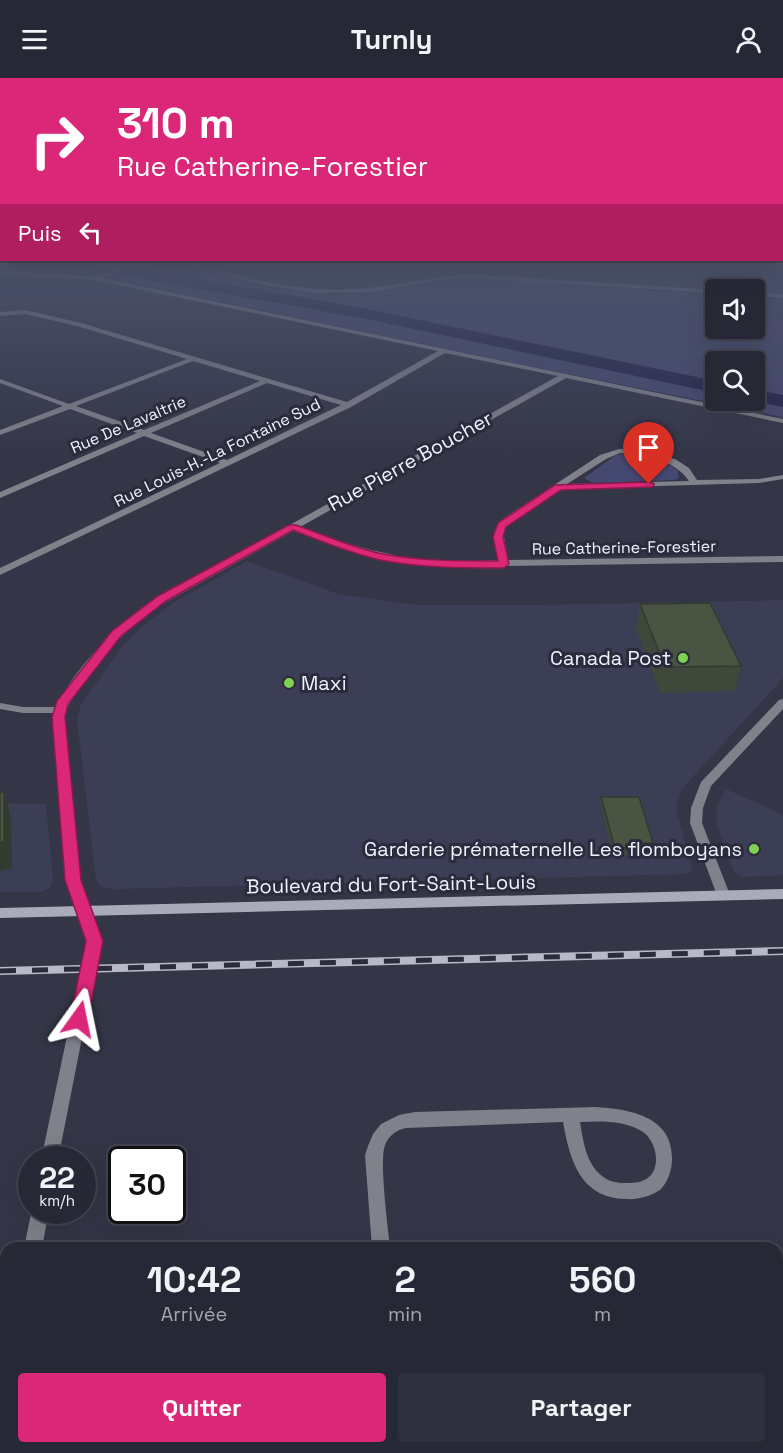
<!DOCTYPE html>
<html lang="fr">
<meta charset="utf-8">
<style>
:root{--surface:#272835;--page:#2f303d;--text:#f1f3f6;--muted:#a4a6ad;--line:#434450;--accent:#db2777}
body{margin:0;font-family:"Space Grotesk",sans-serif;background:var(--page);color:var(--text);height:100vh;display:flex;flex-direction:column;font-size:22px;white-space:nowrap}
*{box-sizing:border-box;margin:0}
p{font-size:20px;color:var(--muted)}
.icon{flex:none;width:33px;height:33px;fill:none;stroke:currentColor;stroke-width:2;stroke-linecap:round;stroke-linejoin:round}
.map{position:relative;flex:1;overflow:hidden}
.side{position:absolute;left:0px;top:1164px;width:783px;height:212px;display:flex;flex-direction:column;background:var(--surface);border-radius:18px 18px 0 0;box-shadow:0 6px 24px #0002,0 0 0 2px var(--line)}
.side>*{flex:none}
.top-card{position:absolute;left:0px;top:0px;width:783px;height:183px;box-shadow:0 6px 24px #0002,0 0 0 2px var(--line);background:#db2777;color:#fff;overflow:hidden}
.buttons{position:absolute;left:705px;top:201px;display:grid;gap:12px}
.buttons a{display:grid;place-items:center;width:60px;height:60px;border-radius:6px;background:var(--surface);box-shadow:0 6px 24px #0002,0 0 0 2px var(--line);font-size:30px}
.speed{position:absolute;left:18px;top:1068px;display:flex;gap:12px;font-size:30px;font-weight:700;text-align:center}
.speed>*{display:grid;place-content:center;width:78px;height:78px;border-radius:50%;background:var(--surface);box-shadow:0 6px 24px #0002,0 0 0 2px var(--line);line-height:1}
.speed small{font-size:15px;font-weight:400}
.speed .limit{border:3px solid #111;border-radius:9px;background:#fff;color:#111}
.pin{position:absolute;display:grid;place-items:center;width:51px;height:51px;color:#fff;margin:-62px -26px;border-radius:50% 50% 50% 0;rotate:-45deg;box-shadow:0 0 6px #0007}
.pin .icon{rotate:45deg}
.me{position:absolute;width:66px;margin:-33px;rotate:12deg;stroke-linejoin:round;filter:drop-shadow(0 0 4px #0008)}
.turn{display:flex;align-items:center;gap:21px;height:126px;padding:0 18px;font-size:27px}
.turn .icon{width:78px;height:78px;stroke-width:2.5}
.turn b{display:block;font-size:42px;line-height:51px}
.then{display:flex;align-items:center;height:57px;padding:0 18px;background:#0003;gap:12px;font-size:22px}
.eta{display:flex;justify-content:space-evenly;align-items:center;height:102px;text-align:center}
.eta b{font-size:36px;font-weight:600;line-height:42px}
.cta{display:flex;gap:12px;margin-top:auto;padding:12px 18px}
.cta a{flex:1;height:69px;border-radius:6px;background:var(--accent);color:#fff;font-size:24px;font-weight:600;line-height:69px;text-align:center}
.cta a+a{background:var(--page);color:var(--text)}
header{display:flex;justify-content:space-between;align-items:center;height:78px;padding:0 18px;background:var(--surface);font-size:27px;font-weight:600}
.map>svg:first-child{display:block}
.built{fill:#3c3e55}
.green{fill:#454870;fill-rule:evenodd}
.lines{fill:none;stroke-linecap:round;stroke-linejoin:round}
.river{fill:#212249;fill-rule:evenodd}
.street{fill:#80818a;fill-rule:evenodd}
.secondary{fill:#a9abba;fill-rule:evenodd}
.rail-casing{stroke:#b8b9c7;stroke-width:8}
.rail{stroke:#2a2b3c;stroke-width:5;stroke-dasharray:16;stroke-linecap:butt}
.wall{fill:#3f483a}
.shaded-wall{fill:#333b2f}
.building{fill:#495443;stroke:#333b2f;stroke-width:1.5}
.route{fill:#db2777;stroke:#8e194d;stroke-width:1.5}
.poi-dot{fill:#80d051;stroke:#2a2b3c;stroke-width:2}
.labels{text-anchor:middle;stroke-width:6;stroke-linejoin:round;paint-order:stroke}
.far-street-label{font-size:16px;fill:#f0f1fd;stroke:#2a2b3c}
.street-label{font-size:20px;fill:#f0f1fd;stroke:#2a2b3c}
.poi-label{font-size:20px;fill:#f0f1fd;stroke:#2a2b3c;text-anchor:end}
</style>
<header><svg class="icon" aria-label="menu" viewBox="0 0 24 24"><path d="M4 6h16M4 12h16M4 18h16"/></svg>Turnly<svg class="icon" aria-label="person" viewBox="0 0 24 24"><circle cx="12" cy="8" r="4"/><path d="M4 21q1-7 8-7t8 7"/></svg></header>
<div class="map">
<svg width="783" height="1375" viewBox="0 0 783 1375">
<rect width="100%" height="100%" fill="#343547"/>
<path class="built" d="M247,483L338,516L416,527H540L783,522V600L681,712L676,731L692,790L688,796L115,811L101,809L96,802L77,641L81,626L125,565L149,543L173,525Z
M726,711L783,737V797L743,799L734,794L717,749V728Z
M0,725L46,726L53,802L50,809L43,814H0Z"/>
<path class="green" d="M0,188H120C81,200 41,195 0,193Z
M139,188H180L273,211L329,217L363,215L467,200L715,216L716,250H754L755,219L783,221V339L445,271L114,201L115,196ZM716,284H754V322H716Z
M759,188H783V216L764,215Z
M622,376C640,375 665,381 678,393L679,400L674,402L593,405L584,400L616,377Z"/>
<g class="lines">
<path class="river" d="M87,188H124L362,230L716,303V315L362,240L95,193Z
M754,311L783,317V329L751,322H754Z"/>
<path class="street" d="M125,188H134L102,200L783,341V345L566,300L300,449C345,466 394,481 443,483C462,484 480,483 499,482L494,453L504,440L600,377L619,371L638,372L675,381L689,390L697,402L759,401L783,397V401L759,405L559,411L510,444L503,453L508,482L783,478V484L443,489C391,484 342,471 293,453L150,533L139,542L111,569L84,601L67,630L64,643L80,802L101,863L58,1082H41L87,863L66,802L52,643L54,635H23L0,631V625L23,629H56C76,589 109,557 142,529L558,298L445,275L351,329L0,497V490L220,385L144,358L0,420V414L137,355L70,331L0,357V352L63,328L0,305V301L69,326L187,281L77,248L25,236L0,238V234L25,232L81,245L347,324L438,273L94,202L0,197V193L95,198ZM193,283L260,303L144,352L76,328ZM267,305L341,327L227,382L151,355ZM620,375C645,377 674,381 689,403L567,406L606,381Z
M191,188H201C253,202 305,215 359,211C396,208 431,199 468,196L717,212L716,215L468,200L440,202L371,214L315,215L254,205Z
M754,214L783,216V220L754,218Z
M783,621V631L711,708L703,730L702,745L730,817L728,820H718L690,745L691,730L701,704L779,622Z
M595,1029C629,1031 673,1038 672,1081C672,1091 668,1104 661,1111C652,1118 637,1122 626,1121C580,1120 570,1082 563,1044L406,1050C397,1052 389,1057 385,1067C379,1084 388,1148 390,1170H372L365,1077L368,1068L373,1056L381,1046L399,1037L415,1034ZM580,1044C600,1043 625,1042 643,1054C658,1064 663,1096 642,1103C637,1105 629,1105 624,1105C616,1105 608,1103 602,1098C586,1086 583,1062 580,1044Z
M32,1131L49,1132L42,1170H24Z
M0,1299H6V1369L0,1371Z
M255,1370H341L339,1375H253Z
M387,1370H407L408,1375H388Z"/>
<path class="secondary" d="M783,811V821L0,840V830Z"/>
<g class="rail-casing">
<path id="rail" d="M0,893L783,873"/>
</g>
<use href="#rail" class="rail"/>
</g>
<path class="wall" d="M640,526L741,588L735,613L660,615L636,551Z
M601,719L653,765L652,772H638V777L614,778L600,726Z"/>
<path class="shaded-wall" d="M4,714L11,740L12,790L0,793V764Z"/>
<path class="building" d="M710,525L741,588L665,589L640,526Z
M0,714H4V764H0Z
M601,719H639L653,765H638L639,770H615Z"/>
<linearGradient id="sky" x2="0" y2="1"><stop stop-color="#1d1d27"/><stop offset="0.49" stop-color="#4a5169"/><stop offset="1" stop-color="#4a5169" stop-opacity="0"/></linearGradient>
<rect width="783" height="381" fill="url(#sky)"/>
<path class="route" d="M649,404L654,406L653,409L561,412L506,449L503,459L509,486L504,490C463,490 421,490 380,482C350,475 322,464 293,452L166,523L121,558L68,626L65,639L81,802L103,863L88,941L85,946L79,948L73,946L70,941L86,863L65,802L52,639L57,623L112,553L158,518L289,447H296C324,457 353,470 383,476C421,483 459,483 498,483L493,459L498,445L555,407Z"/>
<g class="poi-dot">
<circle cx="683" cy="580" r="6"/>
<circle cx="289" cy="605" r="6"/>
<circle cx="754" cy="771" r="6"/>
</g>
<g class="labels">
<g class="far-street-label">
<text transform="translate(128 346) rotate(-23)" y="6">Rue De Lavaltrie</text>
<text transform="translate(217 374) rotate(-26)" y="6">Rue Louis-H.-La Fontaine Sud</text>
<text transform="translate(624 469) rotate(-1)" y="6">Rue Catherine-Forestier</text>
</g>
<g class="street-label">
<text transform="translate(410 383) rotate(-29)" y="7">Rue Pierre Boucher</text>
<text transform="translate(391 806) rotate(-1)" y="7">Boulevard du Fort-Saint-Louis</text>
</g>
<g class="poi-label">
<text x="671" y="587">Canada Post</text>
<text x="301" y="612" text-anchor="start">Maxi</text>
<text x="742" y="778">Garderie prématernelle Les flomboyans</text>
</g>
</g>
</svg>
<div class="buttons">
<a><svg class="icon" aria-label="sound" viewBox="0 0 24 24"><path d="M4 9h4l5-4v14l-5-4H4zM17 9q2 3 0 6"/></svg></a>
<a><svg class="icon" aria-label="search" viewBox="0 0 24 24"><circle cx="10" cy="10" r="6"/><path d="M15 15l6 6"/></svg></a>
</div>
<div class="speed"><div>22<small>km/h</small></div><div class="limit">30</div></div>
<div class="pin" style="left:649px;top:406px;background:#d93025"><svg class="icon" aria-label="arrive" viewBox="0 0 24 24"><path d="M6 21V4h12l-3 4 3 4H6"/></svg></div>
<svg class="me" style="left:79px;top:941px" viewBox="-20 -20 40 40"><path d="M0-17L14 15 0 8-14 15z" fill="#db2777" stroke="#fff" stroke-width="4"/></svg>
<div class="top-card">
<div class="turn"><svg class="icon" aria-label="right" viewBox="0 0 24 24"><path d="M7 20v-9h11M14 6l5 5-5 5"/></svg><div><b>310 m</b>Rue Catherine-Forestier</div></div>
<div class="then">Puis<svg class="icon" aria-label="left" viewBox="0 0 24 24"><path d="M17 20v-9H6M10 6l-5 5 5 5"/></svg></div>
</div>
<section class="side">
<div class="eta">
<div><b>10:42</b><p>Arrivée</p></div>
<div><b>2</b><p>min</p></div>
<div><b>560</b><p>m</p></div>
</div>
<div class="cta"><a>Quitter</a><a>Partager</a></div>
</section>
</div>
